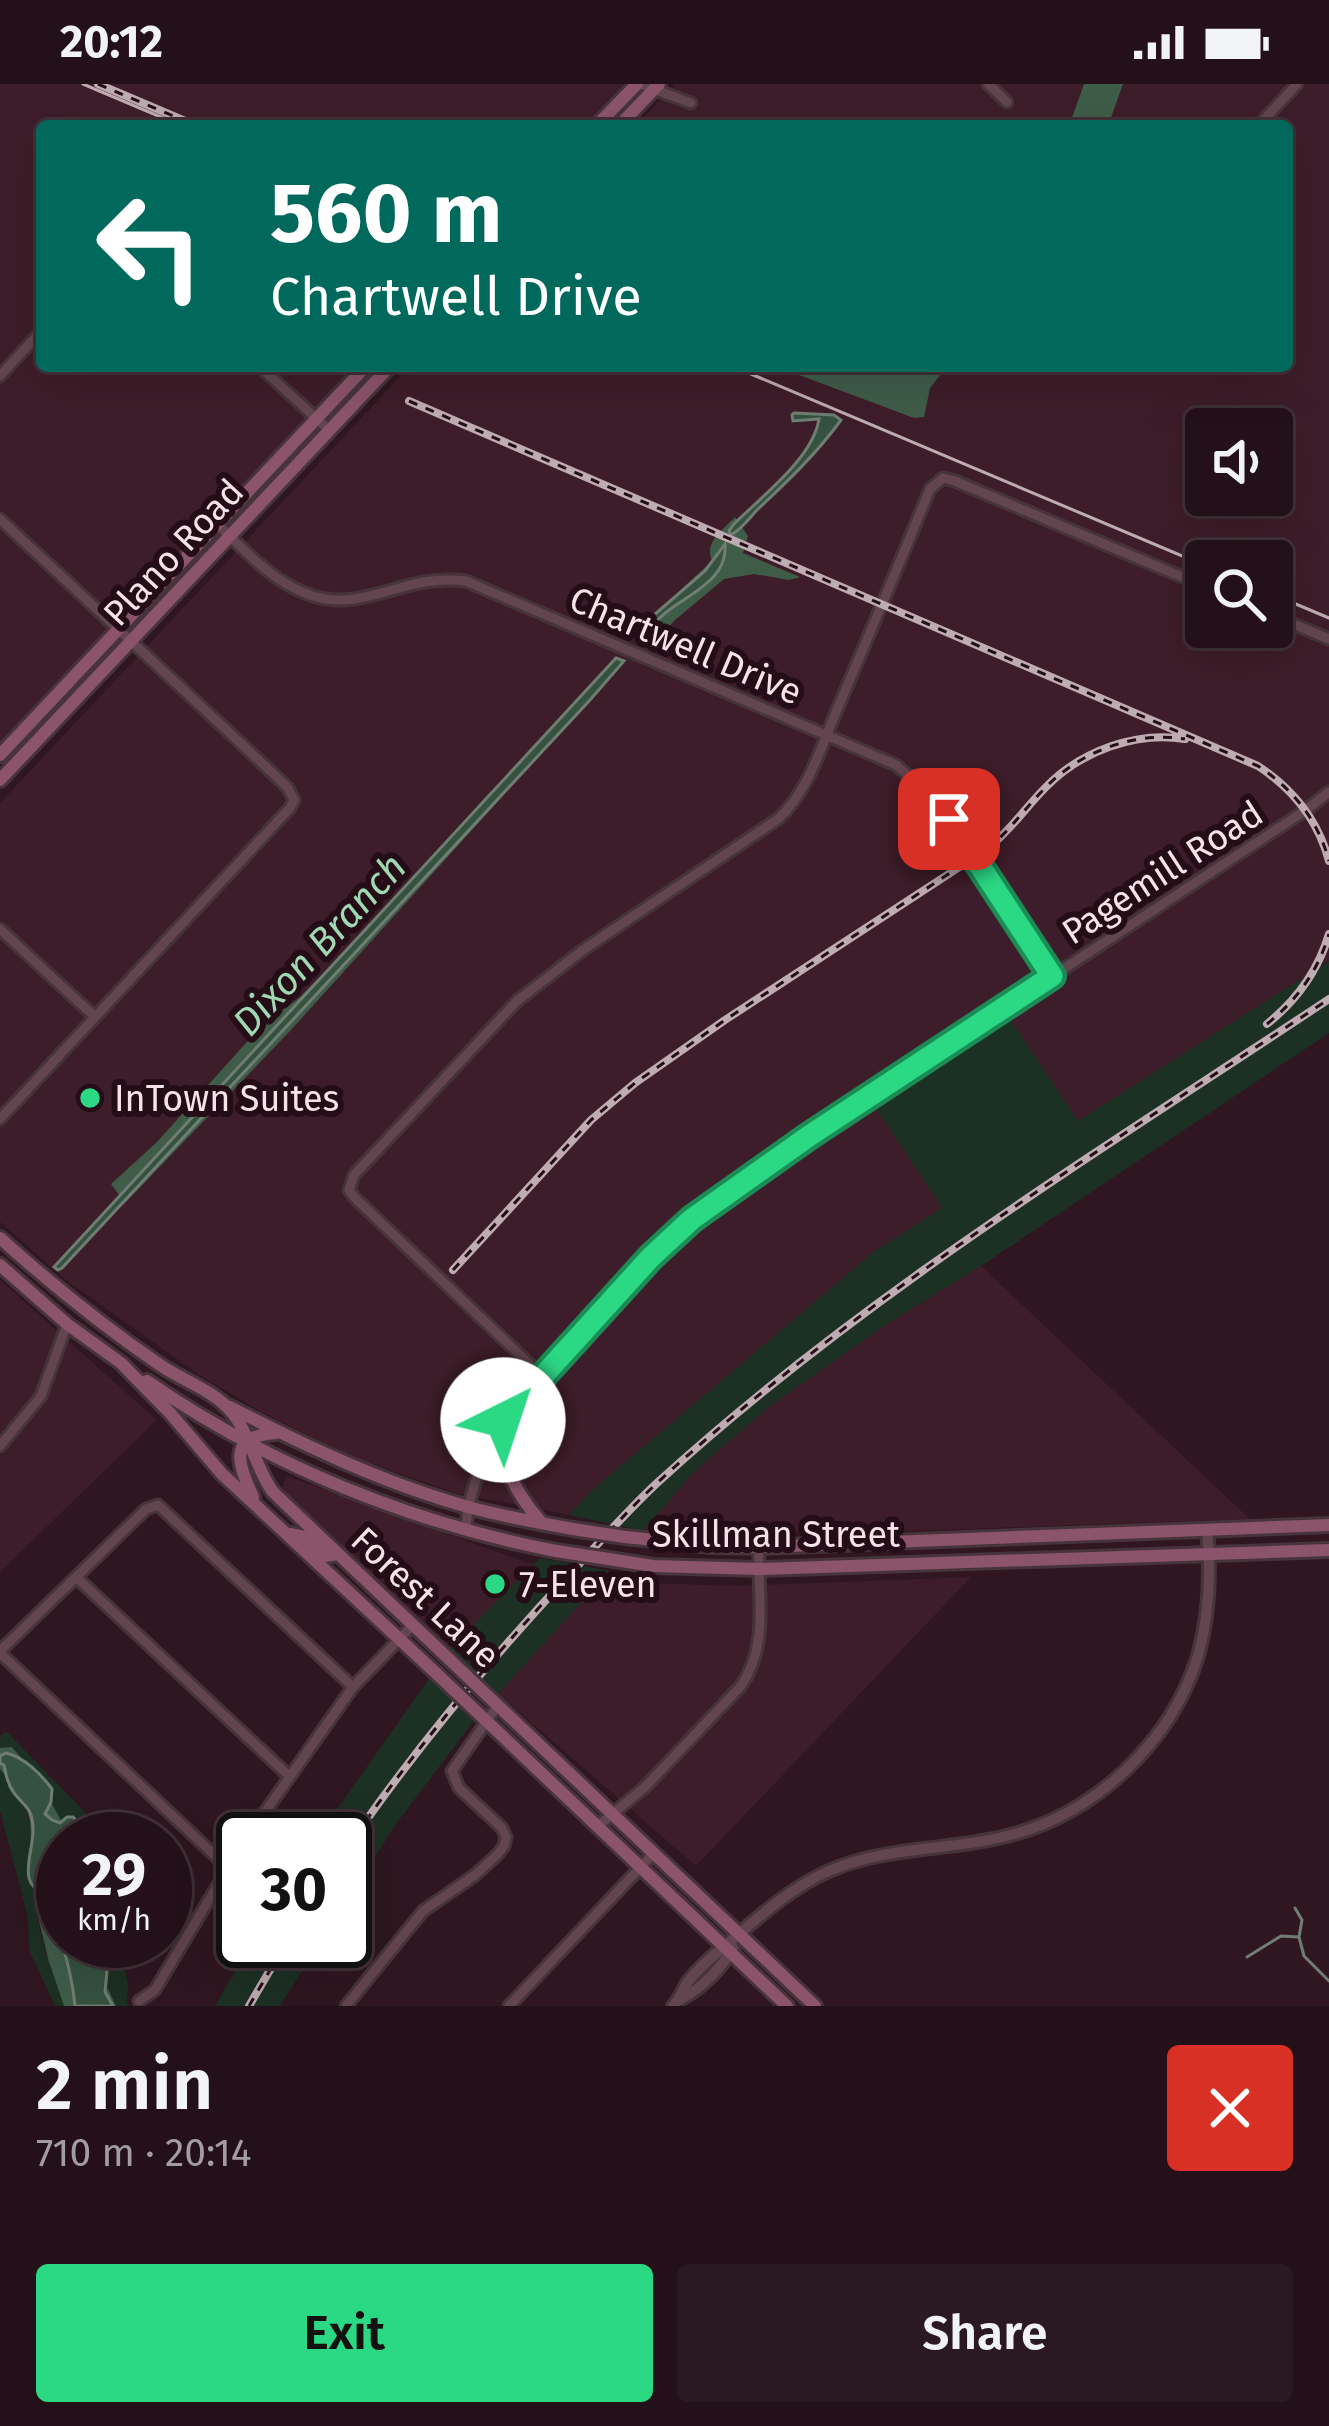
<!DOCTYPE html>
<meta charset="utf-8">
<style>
:root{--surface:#231018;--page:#2b1921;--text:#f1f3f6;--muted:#a39da2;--line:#403037;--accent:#2bd884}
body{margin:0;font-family:"Fira Sans",sans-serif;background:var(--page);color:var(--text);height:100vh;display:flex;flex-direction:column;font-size:45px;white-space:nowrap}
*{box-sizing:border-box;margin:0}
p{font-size:39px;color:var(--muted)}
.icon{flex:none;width:66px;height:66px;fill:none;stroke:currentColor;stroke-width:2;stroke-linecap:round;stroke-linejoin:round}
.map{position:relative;height:1922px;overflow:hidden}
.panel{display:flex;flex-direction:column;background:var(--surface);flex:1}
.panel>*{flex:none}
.banner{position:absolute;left:36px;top:36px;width:1257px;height:252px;border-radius:12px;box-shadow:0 12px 48px #0002,0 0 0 3px var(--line);background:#00695c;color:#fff;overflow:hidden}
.buttons{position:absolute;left:1185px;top:324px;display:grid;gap:24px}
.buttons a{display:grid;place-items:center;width:108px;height:108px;border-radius:12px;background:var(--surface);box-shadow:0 12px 48px #0002,0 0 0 3px var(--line);font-size:60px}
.speed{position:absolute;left:36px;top:1728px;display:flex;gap:24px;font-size:60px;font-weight:700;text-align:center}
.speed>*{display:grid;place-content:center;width:156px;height:156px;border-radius:50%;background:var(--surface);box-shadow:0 12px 48px #0002,0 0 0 3px var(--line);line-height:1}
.speed small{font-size:30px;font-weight:400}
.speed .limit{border:6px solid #111;border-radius:18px;background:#fff;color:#111}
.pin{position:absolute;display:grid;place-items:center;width:102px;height:102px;color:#fff;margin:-51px;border-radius:24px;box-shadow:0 6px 18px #0006}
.me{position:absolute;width:132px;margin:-66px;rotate:41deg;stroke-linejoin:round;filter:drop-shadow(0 0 9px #0008)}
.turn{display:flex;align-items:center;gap:42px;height:252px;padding:0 36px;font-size:54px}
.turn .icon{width:156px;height:156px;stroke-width:2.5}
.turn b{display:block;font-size:84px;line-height:102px}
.round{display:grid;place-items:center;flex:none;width:126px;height:126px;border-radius:12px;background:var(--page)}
.overview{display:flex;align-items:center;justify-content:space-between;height:204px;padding:0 36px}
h1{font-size:72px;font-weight:600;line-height:90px}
.button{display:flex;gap:24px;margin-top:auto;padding:24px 36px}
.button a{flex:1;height:138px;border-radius:12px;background:var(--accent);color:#111;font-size:48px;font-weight:600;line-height:138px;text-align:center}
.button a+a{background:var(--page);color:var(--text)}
.status{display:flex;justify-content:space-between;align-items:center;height:84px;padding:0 60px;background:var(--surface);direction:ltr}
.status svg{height:33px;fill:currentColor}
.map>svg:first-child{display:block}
.built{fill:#3d1d29;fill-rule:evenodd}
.green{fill:#1d3024}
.forest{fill:#3f5c49}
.water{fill:#35513f;stroke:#6f7d72;stroke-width:3}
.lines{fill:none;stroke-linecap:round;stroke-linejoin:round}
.stream{stroke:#6f7d72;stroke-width:3}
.minor-casing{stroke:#47343b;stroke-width:15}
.tertiary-casing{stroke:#47343b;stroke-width:16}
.secondary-casing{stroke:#47343b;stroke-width:18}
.minor{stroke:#634550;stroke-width:9}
.tertiary{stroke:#634550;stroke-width:10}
.secondary{stroke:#8b546a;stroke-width:12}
.tram{stroke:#bfabb2;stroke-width:3}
.rail-casing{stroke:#bfabb2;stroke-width:8}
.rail{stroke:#250d17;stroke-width:3;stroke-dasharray:9;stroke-linecap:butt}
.secondary-bridge-casing{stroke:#47343b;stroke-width:18;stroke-linecap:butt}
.secondary-bridge{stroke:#8b546a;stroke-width:12}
.route-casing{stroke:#1c8c56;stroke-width:30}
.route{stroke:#2bd884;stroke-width:21}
.poi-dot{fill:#2bd884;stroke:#250d17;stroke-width:4.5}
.labels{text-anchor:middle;stroke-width:12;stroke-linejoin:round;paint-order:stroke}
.street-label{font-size:36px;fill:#f5e3e9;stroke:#250d17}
.poi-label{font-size:36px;fill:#f5e3e9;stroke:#250d17;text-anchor:start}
.water-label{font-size:39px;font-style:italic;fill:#a1d8b4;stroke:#250d17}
</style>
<div class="status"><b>20:12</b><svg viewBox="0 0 49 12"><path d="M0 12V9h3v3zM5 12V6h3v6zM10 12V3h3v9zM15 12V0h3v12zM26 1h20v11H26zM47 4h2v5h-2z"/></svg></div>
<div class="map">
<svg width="1329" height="1922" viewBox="0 0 1329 1922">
<rect width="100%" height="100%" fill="#2f1620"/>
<path class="built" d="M0,0H624L584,42H42V282H357L0,660Z
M675,0H1329V877L875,1167L590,1408L569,1431L455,1409L344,1370L258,1326L201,1292L67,1197L0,1138V719L410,282H1287V42H635ZM1206,345H1272V411H1206ZM1206,477H1272V543H1206Z
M981,1182L1250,1435L850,1449L643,1447L693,1389L770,1322L884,1242Z
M0,1196L157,1336L0,1488Z
M287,1392L525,1478L615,1498L739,1502L971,1493L696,1782L448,1566L280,1408Z"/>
<path class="green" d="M1329,877V949L981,1182L884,1242L770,1322L693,1389L643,1447L569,1431L590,1408L875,1167L942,1124L874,1021L1008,932L1078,1037Z
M540,1474L610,1487L498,1610L448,1566Z
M431,1592L473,1638L396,1740L345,1820V1755H316Z
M6,1647L111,1755H70L51,1718L50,1708L13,1663L0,1664V1652Z
M0,1685C43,1729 27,1765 35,1820C40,1855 53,1889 64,1922H55L29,1866L28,1833L0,1727Z
M85,1857H119C118,1871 124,1881 127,1894C130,1904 125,1912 128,1922H116Z
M252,1857H321L280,1922H215Z"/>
<path class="forest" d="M1084,0H1123L1108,42H1069Z
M775,282H947L930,304L924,333L914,334Z
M735,433L748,452L743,469L800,493L789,496L754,490L724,495L675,536L660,553L658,569L640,562L636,549L638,536H648L712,477C704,458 722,447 735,433Z
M491,707L500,715L290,947L125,1119L111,1100L157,1058L263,940L299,914L358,854Z
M12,1663L51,1708V1718L70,1753L63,1755V1857H85L116,1922H64L49,1878L35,1821L30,1738L25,1717L0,1685V1664Z"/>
<path class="water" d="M794,329L834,331L841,336C817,369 789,396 759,424C749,434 743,444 731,451L729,447L734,440C762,412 813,374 819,335L793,337L792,331Z
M725,460C728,494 693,508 669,526C658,534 649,545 640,555H636L632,550L705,487Z
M616,574L624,577L590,616L62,1184L58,1186L54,1183Z
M6,1669C24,1673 41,1690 52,1705L51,1718L45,1730L52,1736L60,1739L67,1733H73L83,1743L82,1755H63V1789L53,1805L63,1843V1857H88L107,1887L105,1908L113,1922H75C71,1881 58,1849 49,1810C13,1803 35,1767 33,1743C32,1724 25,1723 14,1709C8,1701 6,1691 4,1681L0,1679V1672Z"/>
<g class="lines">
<path class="stream" d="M1295,1824L1302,1836L1299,1853
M1247,1873L1281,1852L1299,1853L1304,1872L1329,1897"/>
<g class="minor-casing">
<path id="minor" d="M640,0L691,19
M988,0L1007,18
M1258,42L1297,0
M259,282L329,346
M0,292L42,246
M0,435L263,680L288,704L294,716L290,724L0,1035
M217,440C255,476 296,524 354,515C397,508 418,492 466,497L896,681L931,711L1052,892
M1272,531L1329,555
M0,845L95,933
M541,1291L355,1114L349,1106L354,1091L517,917L583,866L778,735C809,707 822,660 839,621C870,549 900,478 930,405L943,394L955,397L1206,503
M0,1362L41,1312L67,1240
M466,1445L468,1423L481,1379L503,1336L651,1173L692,1135L809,1052L1306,726L1329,708
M77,1494L289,1692
M0,1567L146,1425L158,1421L353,1603
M0,1569L227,1783
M598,1742L645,1703L741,1602C770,1560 757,1511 759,1463
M246,1755L353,1603L413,1541
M139,1917L155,1906L243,1759
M346,1922L423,1827L475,1791L497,1771L504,1762L506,1753L502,1744L459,1704L452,1687L498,1621
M509,1922L654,1769"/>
</g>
<g class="tertiary-casing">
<path id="tertiary" d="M679,1916C701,1905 721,1885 733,1864
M673,1922C680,1915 682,1907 687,1899C702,1879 722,1865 740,1849C768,1825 795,1802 829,1787C886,1762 948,1767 1007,1752C1096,1730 1171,1658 1198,1572C1210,1530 1211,1488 1207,1445"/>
</g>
<g class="secondary-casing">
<path id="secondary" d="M596,42L637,0
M619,42L659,0
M0,671L366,282
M0,696L390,282
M0,1154C51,1200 103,1242 160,1281C182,1296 212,1306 230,1326C249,1347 255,1383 273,1408L451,1577
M0,1181L67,1240L121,1279L170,1329L222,1390L438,1591
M147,1297C268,1381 411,1439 556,1467
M230,1323C307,1363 388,1401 472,1424C506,1433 539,1439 573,1445
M494,1350C503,1381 519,1414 541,1438
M253,1413C238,1379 227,1352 276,1349
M290,1450L305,1453L325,1472L337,1470
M625,1453L713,1462L759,1463L1329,1441
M602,1474L653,1482L759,1485L1329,1466
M491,1615L815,1922
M478,1629L787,1922"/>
</g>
<use href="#minor" class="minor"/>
<use href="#tertiary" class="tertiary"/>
<use href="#secondary" class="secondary"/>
<path class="tram" d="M83,0L182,42
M732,282L1206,482
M1272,510L1329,534"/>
<g class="rail-casing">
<path id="rail" d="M98,0L197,42
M409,317L1258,682C1293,705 1318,736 1329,777
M1267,940C1297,916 1318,887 1329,850
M453,1186L591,1036L635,999L725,936L987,765C1010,747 1025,724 1046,703C1081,667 1136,647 1185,655
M345,1767C412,1668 488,1578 569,1491C598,1460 626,1428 657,1399C861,1212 1099,1068 1329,915
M249,1922L287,1857"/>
</g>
<use href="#rail" class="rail"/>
<g class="secondary-bridge-casing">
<path id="secondary-bridge" d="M573,1445L625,1453
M556,1467L602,1474
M451,1577L491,1615
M438,1591L478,1629"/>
</g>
<use href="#secondary-bridge" class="secondary-bridge"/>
</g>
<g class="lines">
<g class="route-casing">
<path id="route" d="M503,1336L651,1173L692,1135L809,1052L1052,892L949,735"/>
</g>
<use href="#route" class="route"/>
</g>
<g class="poi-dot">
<circle cx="90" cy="1014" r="12"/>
<circle cx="495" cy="1500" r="12"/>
</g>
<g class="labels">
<g class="street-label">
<text transform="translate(173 468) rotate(-47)" y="13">Plano Road</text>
<text transform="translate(686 561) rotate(23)" y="13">Chartwell Drive</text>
<text transform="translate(1162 788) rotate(-33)" y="13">Pagemill Road</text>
<text x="776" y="1463">Skillman Street</text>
<text transform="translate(426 1513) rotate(43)" y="13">Forest Lane</text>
</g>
<g class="poi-label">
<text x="114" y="1027">InTown Suites</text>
<text x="519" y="1513">7-Eleven</text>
</g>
<g class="water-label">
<text transform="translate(319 860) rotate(-47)" y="14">Dixon Branch</text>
</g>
</g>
</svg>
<div class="buttons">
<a><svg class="icon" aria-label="sound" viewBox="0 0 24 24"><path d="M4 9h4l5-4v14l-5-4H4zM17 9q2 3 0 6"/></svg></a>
<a><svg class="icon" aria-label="search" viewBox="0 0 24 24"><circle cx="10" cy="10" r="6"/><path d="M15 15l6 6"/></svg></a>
</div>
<div class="speed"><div>29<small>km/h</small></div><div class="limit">30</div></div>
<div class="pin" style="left:949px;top:735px;background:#d93025"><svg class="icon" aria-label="arrive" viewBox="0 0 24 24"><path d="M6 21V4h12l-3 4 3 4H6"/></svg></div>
<svg class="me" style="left:503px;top:1336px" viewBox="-20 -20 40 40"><circle r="19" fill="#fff"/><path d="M0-13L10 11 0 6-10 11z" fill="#2bd884"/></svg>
<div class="banner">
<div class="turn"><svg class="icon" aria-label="left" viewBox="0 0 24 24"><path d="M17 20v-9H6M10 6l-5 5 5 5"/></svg><div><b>560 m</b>Chartwell Drive</div></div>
</div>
</div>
<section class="panel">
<div class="overview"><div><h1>2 min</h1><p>710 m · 20:14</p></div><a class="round" style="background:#d93025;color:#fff"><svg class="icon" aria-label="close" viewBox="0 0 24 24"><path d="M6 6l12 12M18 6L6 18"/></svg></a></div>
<div class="button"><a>Exit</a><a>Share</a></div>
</section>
